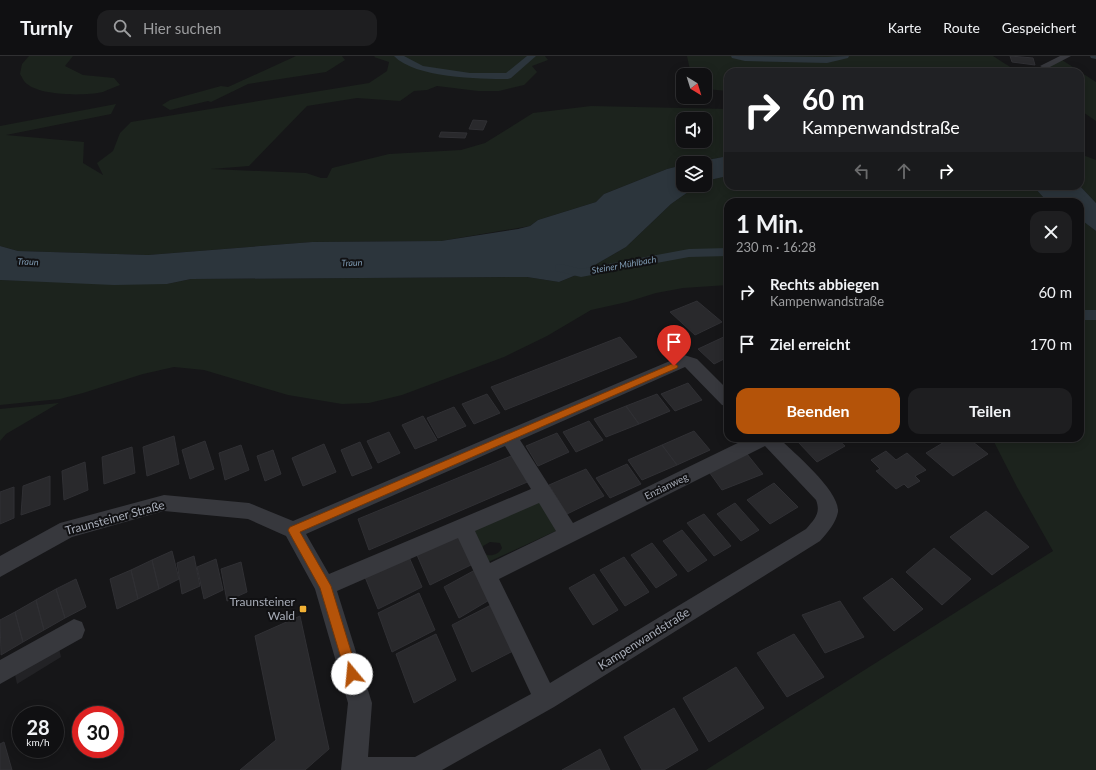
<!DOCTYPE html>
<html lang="de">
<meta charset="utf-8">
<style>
:root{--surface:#101012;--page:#1e1e20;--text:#f1f3f6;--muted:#9c9d9f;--line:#303032;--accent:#b45309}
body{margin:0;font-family:Lato,sans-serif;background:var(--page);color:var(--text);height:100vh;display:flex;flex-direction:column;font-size:15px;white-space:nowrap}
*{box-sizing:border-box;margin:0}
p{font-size:13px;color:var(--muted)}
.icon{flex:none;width:22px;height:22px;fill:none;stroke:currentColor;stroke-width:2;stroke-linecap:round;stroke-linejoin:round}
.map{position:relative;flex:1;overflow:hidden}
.drawer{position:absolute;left:724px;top:142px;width:360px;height:244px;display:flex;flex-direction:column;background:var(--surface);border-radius:12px;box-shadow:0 2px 10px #0003,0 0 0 1px var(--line)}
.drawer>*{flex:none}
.hud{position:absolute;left:724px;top:12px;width:360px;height:122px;border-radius:12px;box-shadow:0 2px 10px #0003,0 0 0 1px var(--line);background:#202124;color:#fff;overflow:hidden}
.needle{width:26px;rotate:142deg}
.buttons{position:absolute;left:676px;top:12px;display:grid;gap:8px}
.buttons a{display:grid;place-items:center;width:36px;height:36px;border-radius:8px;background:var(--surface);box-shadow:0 2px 10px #0003,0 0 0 1px var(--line);font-size:20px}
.speed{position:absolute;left:12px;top:650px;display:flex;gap:8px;font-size:20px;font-weight:700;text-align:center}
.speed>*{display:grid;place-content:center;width:52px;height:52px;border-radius:50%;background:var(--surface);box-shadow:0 2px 10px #0003,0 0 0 1px var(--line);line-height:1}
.speed small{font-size:10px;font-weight:400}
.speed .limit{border:6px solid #d22;background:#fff;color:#111}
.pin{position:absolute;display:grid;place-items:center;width:34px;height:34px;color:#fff;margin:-41px -17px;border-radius:50% 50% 50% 0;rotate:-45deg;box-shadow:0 0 4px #0007}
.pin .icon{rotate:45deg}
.me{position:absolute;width:44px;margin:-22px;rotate:343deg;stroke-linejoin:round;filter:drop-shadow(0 0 3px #0008)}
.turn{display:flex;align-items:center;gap:14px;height:84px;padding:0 12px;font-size:18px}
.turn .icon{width:52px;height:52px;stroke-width:2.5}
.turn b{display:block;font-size:28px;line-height:34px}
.lanes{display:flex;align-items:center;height:38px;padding:0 12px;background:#0003;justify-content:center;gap:20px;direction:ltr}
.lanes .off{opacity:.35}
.round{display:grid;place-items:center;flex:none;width:42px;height:42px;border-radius:12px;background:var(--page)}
.summary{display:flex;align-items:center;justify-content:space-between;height:68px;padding:0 12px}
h1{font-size:24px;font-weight:700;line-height:30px}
.button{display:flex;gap:8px;margin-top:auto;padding:8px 12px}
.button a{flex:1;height:46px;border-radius:12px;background:var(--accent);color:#fff;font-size:16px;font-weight:700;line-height:46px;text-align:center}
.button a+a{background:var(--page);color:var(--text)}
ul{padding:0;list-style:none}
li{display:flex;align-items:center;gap:12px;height:52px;padding:0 12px}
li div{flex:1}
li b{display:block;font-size:15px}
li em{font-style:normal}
header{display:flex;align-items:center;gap:24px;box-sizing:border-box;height:56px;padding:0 20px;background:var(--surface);border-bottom:1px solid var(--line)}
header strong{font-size:19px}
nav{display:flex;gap:22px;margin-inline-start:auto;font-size:14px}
.search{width:280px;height:36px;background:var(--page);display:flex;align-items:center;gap:10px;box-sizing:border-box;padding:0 14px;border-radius:12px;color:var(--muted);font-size:15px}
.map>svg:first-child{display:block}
.built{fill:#222225}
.green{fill:#1c231d;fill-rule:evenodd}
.water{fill:#2c353c}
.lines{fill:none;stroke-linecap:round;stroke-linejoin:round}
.canal{fill:#2c353c;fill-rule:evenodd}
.building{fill:#29292c;stroke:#303034}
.street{fill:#37383d;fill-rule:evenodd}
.route{fill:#b45309;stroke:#753606}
.poi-dot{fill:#f2b134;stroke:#111113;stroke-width:1.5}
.labels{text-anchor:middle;stroke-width:4;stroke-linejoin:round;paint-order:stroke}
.far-water-label{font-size:9px;font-style:italic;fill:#7f9bb3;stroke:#111113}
.street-label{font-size:10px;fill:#a8adb8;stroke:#111113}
.near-street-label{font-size:12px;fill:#a8adb8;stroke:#111113}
.near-poi-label{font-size:12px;fill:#a8adb8;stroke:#111113;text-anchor:end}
</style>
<header>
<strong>Turnly</strong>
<div class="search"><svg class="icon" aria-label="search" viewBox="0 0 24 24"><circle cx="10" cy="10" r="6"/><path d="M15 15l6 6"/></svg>Hier suchen</div>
<nav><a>Karte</a><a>Route</a><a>Gespeichert</a></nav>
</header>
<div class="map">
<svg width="1096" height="714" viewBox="0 0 1096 714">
<rect width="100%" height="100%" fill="#161618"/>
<path class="built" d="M58,588L61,601L17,628L14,614Z"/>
<path class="green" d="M29,0H73L65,10L83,19L114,22L120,29C114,31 108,34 103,36C85,40 42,40 27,28C24,26 22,21 20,18L22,8Z
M296,0H342L345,4L326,16L248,28L211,46L208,45L170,54L162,49L170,44L221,30L228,31Z
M375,0H545L548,4L532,10L537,16L524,29L499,35H478L437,30L427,34L414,35L400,45L357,42L307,50L249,110L211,113L306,117L321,122H327L332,112L389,98L461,94L485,87L533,57L591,50L728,53V100L692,107H683V109L667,113L604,138L596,146L538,164L530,170L441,185L312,186L148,199L18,195L0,190V70L116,48L111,58L6,79L84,86L83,107L103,119L97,107L113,95L120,77L131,66L369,27L387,15L389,6L374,1ZM683,63H705V85H683Z
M687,0H993L1018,16H728V35L705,33V19H691Z
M1062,4L1096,26V65L1080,54V16H1046L1048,11Z
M1080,98L1096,104V147L1080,130Z
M728,120V130H1033L1043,141L1054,146H728V229L683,232L656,237L627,246L591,254L547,280L504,301L402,339L369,347L342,348L288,339L204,314L174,311L143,318L83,337L60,343L0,349V224L167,228L191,223L527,221L559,226L581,217L626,191L671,148L698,129H705V125Z
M1080,163L1096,175V714H706L1053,495L1017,431L992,382H1080Z
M59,347L6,378L0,385V353Z
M532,441L543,446L558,474L484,508L462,470ZM490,486L500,487L502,492C499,498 493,500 487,499L483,495V490Z"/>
<path class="water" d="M728,100V120L705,125V107H692Z
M683,109V129H698L671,148L626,191L581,217L559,226L527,221L191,223L167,228L114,229L0,224V190L18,195L148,199L312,186L441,185L518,173L530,170L538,164L596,146L604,138L667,113Z
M1033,130H1080L1096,147V175L1080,163V146H1054L1043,141Z"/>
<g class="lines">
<path class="canal" d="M394,0H404L423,10L470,17H506L527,0H536L511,22L508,23C479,23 415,22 394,0Z
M731,0L827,1L849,0L848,2L827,7L745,5L732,2Z
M1090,0H1096V3L1091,2Z
M728,192V200L689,201L581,221L556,215L555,212L556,209L561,208L581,213L689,193Z
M1080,254H1096V264H1080Z"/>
</g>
<path class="building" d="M1010,0L1033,2L1035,9L1012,6Z
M473,64L487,65L483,74L469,73Z
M441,76L467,77L465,82L439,81Z
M697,245L722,266L695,279L670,256Z
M728,279V301L714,308L698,293Z
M620,281L637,301L505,354L491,331Z
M688,327L702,344L675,355L661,338Z
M487,338L500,357L474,368L462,348Z
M657,338L670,355L639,368L626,350Z
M626,350L639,368L606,381L594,363Z
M454,351L466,370L438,382L427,362Z
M423,360L437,384L415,393L402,369Z
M589,365L603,384L576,396L563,376Z
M694,375L710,394L677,409L662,389Z
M389,376L400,397L378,407L367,385Z
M557,377L569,396L538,410L526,390Z
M174,380L179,408L147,420L143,391Z
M806,382H836L845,390L817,406L798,386Z
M951,382H968L988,398L953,420L926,397Z
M205,385L214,413L190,423L182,394Z
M360,386L372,412L352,420L341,394Z
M324,388L336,416L303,430L292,402Z
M241,389L249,414L225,424L219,397Z
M662,389L677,409L642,424L628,404Z
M132,391L135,417L104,428L102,401Z
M273,394L281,418L265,425L257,400Z
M886,395L896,404L907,397L926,414L915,420L920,425L908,432L904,428L896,433L876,415L880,413L871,404Z
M516,398L532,424L369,494L358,463Z
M747,398L763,418L722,434L707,413Z
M85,406L88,434L64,444L62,415Z
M627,408L641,428L610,442L596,422Z
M586,413L604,440L567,458L549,429Z
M50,420V449L21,459L23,430Z
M774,427L798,451L770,468L747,444Z
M14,431V462L0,468V436Z
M735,447L759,474L741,485L717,458Z
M986,455L1029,491L992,519L950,481Z
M704,458L731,490L714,500L687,467Z
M682,474L707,504L688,516L663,485Z
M461,479L475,507L430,529L417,499Z
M652,487L677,519L656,532L631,499Z
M934,492L971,523L942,549L906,516Z
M172,495L179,523L159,533L152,504Z
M194,500L200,530L182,538L177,507Z
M409,501L422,531L378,553L365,521Z
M624,501L649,536L625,550L600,514Z
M216,503L223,534L204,543L197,511Z
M152,504L159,533L138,543L131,514Z
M241,506L247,536L227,545L221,513Z
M131,514L138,543L117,553L110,523Z
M475,514L491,543L459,562L444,531Z
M594,518L618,554L593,569L569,532Z
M892,522L923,553L894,575L863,542Z
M76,523L86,551L65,562L56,533Z
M56,533L65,562L44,574L36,544Z
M419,537L435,574L392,596L378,557Z
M36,544L44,574L23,586L15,556Z
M840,545L864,581L825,597L802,559Z
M491,549L513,595L472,616L452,569Z
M15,556L23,586L1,599L0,564Z
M300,560L329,693L305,714H240L276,684L255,580Z
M436,578L456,624L414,647L396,598Z
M794,578L824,621L787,641L757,597Z
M736,611L764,652L709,686L683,642Z
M674,652L698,694L664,714H642L624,681Z
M4,686L12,714H0V688Z
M600,693L610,714H562Z"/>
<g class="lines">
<path class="street" d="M1060,0H1071L1048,12L1045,13L1040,10Z
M684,299L697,303L728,334V350L722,349L685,311L520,384L573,467L748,382H779C794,397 840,435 838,456C836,467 827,477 820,485L554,651L442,714H341L348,647L315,533L286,480L248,463L164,455L72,481L0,521V500L60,467L164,439L249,447L293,465ZM505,390L531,433L329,518L306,478ZM765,390L816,444C821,457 815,463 806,473L550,627L499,523ZM539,447L556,475L490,507L475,475ZM458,482L531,638L415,701H368L372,647L337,535Z
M74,563L82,566L85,574L82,582L0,628V604Z"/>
</g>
<path class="route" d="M674,307L678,310L677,312L300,476L331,530L358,618L356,622L352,624L347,622L320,532L290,478L288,474L290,471Z"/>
<rect class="poi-dot" x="299" y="549" width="8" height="8" rx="2"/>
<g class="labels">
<g class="far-water-label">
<text transform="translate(28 206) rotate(2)" y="3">Traun</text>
<text transform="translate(352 207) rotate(-2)" y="3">Traun</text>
<text transform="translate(624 209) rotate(-10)" y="3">Steiner Mühlbach</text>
</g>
<g class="street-label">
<text transform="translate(666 430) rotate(-26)" y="4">Enzianweg</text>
</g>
<g class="near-street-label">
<text transform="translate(115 462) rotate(-15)" y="4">Traunsteiner Straße</text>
<text transform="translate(644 583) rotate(-32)" y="4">Kampenwandstraße</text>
</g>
<g class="near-poi-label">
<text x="295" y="550">Traunsteiner<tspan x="295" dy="14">Wald</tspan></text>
</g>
</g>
</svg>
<div class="buttons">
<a><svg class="needle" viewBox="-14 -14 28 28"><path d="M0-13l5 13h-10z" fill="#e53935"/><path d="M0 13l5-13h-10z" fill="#9c9d9f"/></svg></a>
<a><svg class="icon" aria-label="sound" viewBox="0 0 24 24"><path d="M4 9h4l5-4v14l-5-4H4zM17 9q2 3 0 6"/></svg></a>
<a><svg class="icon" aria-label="layers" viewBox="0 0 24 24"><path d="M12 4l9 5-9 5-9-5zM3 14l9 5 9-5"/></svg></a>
</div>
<div class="speed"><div>28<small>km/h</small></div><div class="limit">30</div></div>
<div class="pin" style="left:674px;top:310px;background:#d93025"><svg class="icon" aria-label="arrive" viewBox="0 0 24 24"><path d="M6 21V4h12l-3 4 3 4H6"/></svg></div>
<svg class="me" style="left:352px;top:618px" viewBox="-20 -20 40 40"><circle r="19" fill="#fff"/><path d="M0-13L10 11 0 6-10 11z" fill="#b45309"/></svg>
<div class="hud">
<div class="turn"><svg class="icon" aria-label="right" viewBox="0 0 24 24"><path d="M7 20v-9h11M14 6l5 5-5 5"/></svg><div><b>60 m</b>Kampenwandstraße</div></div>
<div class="lanes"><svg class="icon off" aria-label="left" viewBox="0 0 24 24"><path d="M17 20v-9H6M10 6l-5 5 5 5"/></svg><svg class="icon off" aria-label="ahead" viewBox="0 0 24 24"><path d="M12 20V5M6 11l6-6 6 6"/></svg><svg class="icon" aria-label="right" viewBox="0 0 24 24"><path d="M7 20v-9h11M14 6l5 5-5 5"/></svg></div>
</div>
<section class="drawer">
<div class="summary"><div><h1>1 Min.</h1><p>230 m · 16:28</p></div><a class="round"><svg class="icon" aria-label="close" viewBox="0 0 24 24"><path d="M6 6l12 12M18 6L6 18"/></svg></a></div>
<ul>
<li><svg class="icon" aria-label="right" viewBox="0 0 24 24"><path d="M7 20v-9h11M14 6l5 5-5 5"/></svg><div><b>Rechts abbiegen</b><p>Kampenwandstraße</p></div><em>60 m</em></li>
<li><svg class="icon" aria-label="arrive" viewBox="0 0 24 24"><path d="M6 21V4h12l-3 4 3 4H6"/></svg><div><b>Ziel erreicht</b></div><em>170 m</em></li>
</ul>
<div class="button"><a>Beenden</a><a>Teilen</a></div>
</section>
</div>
